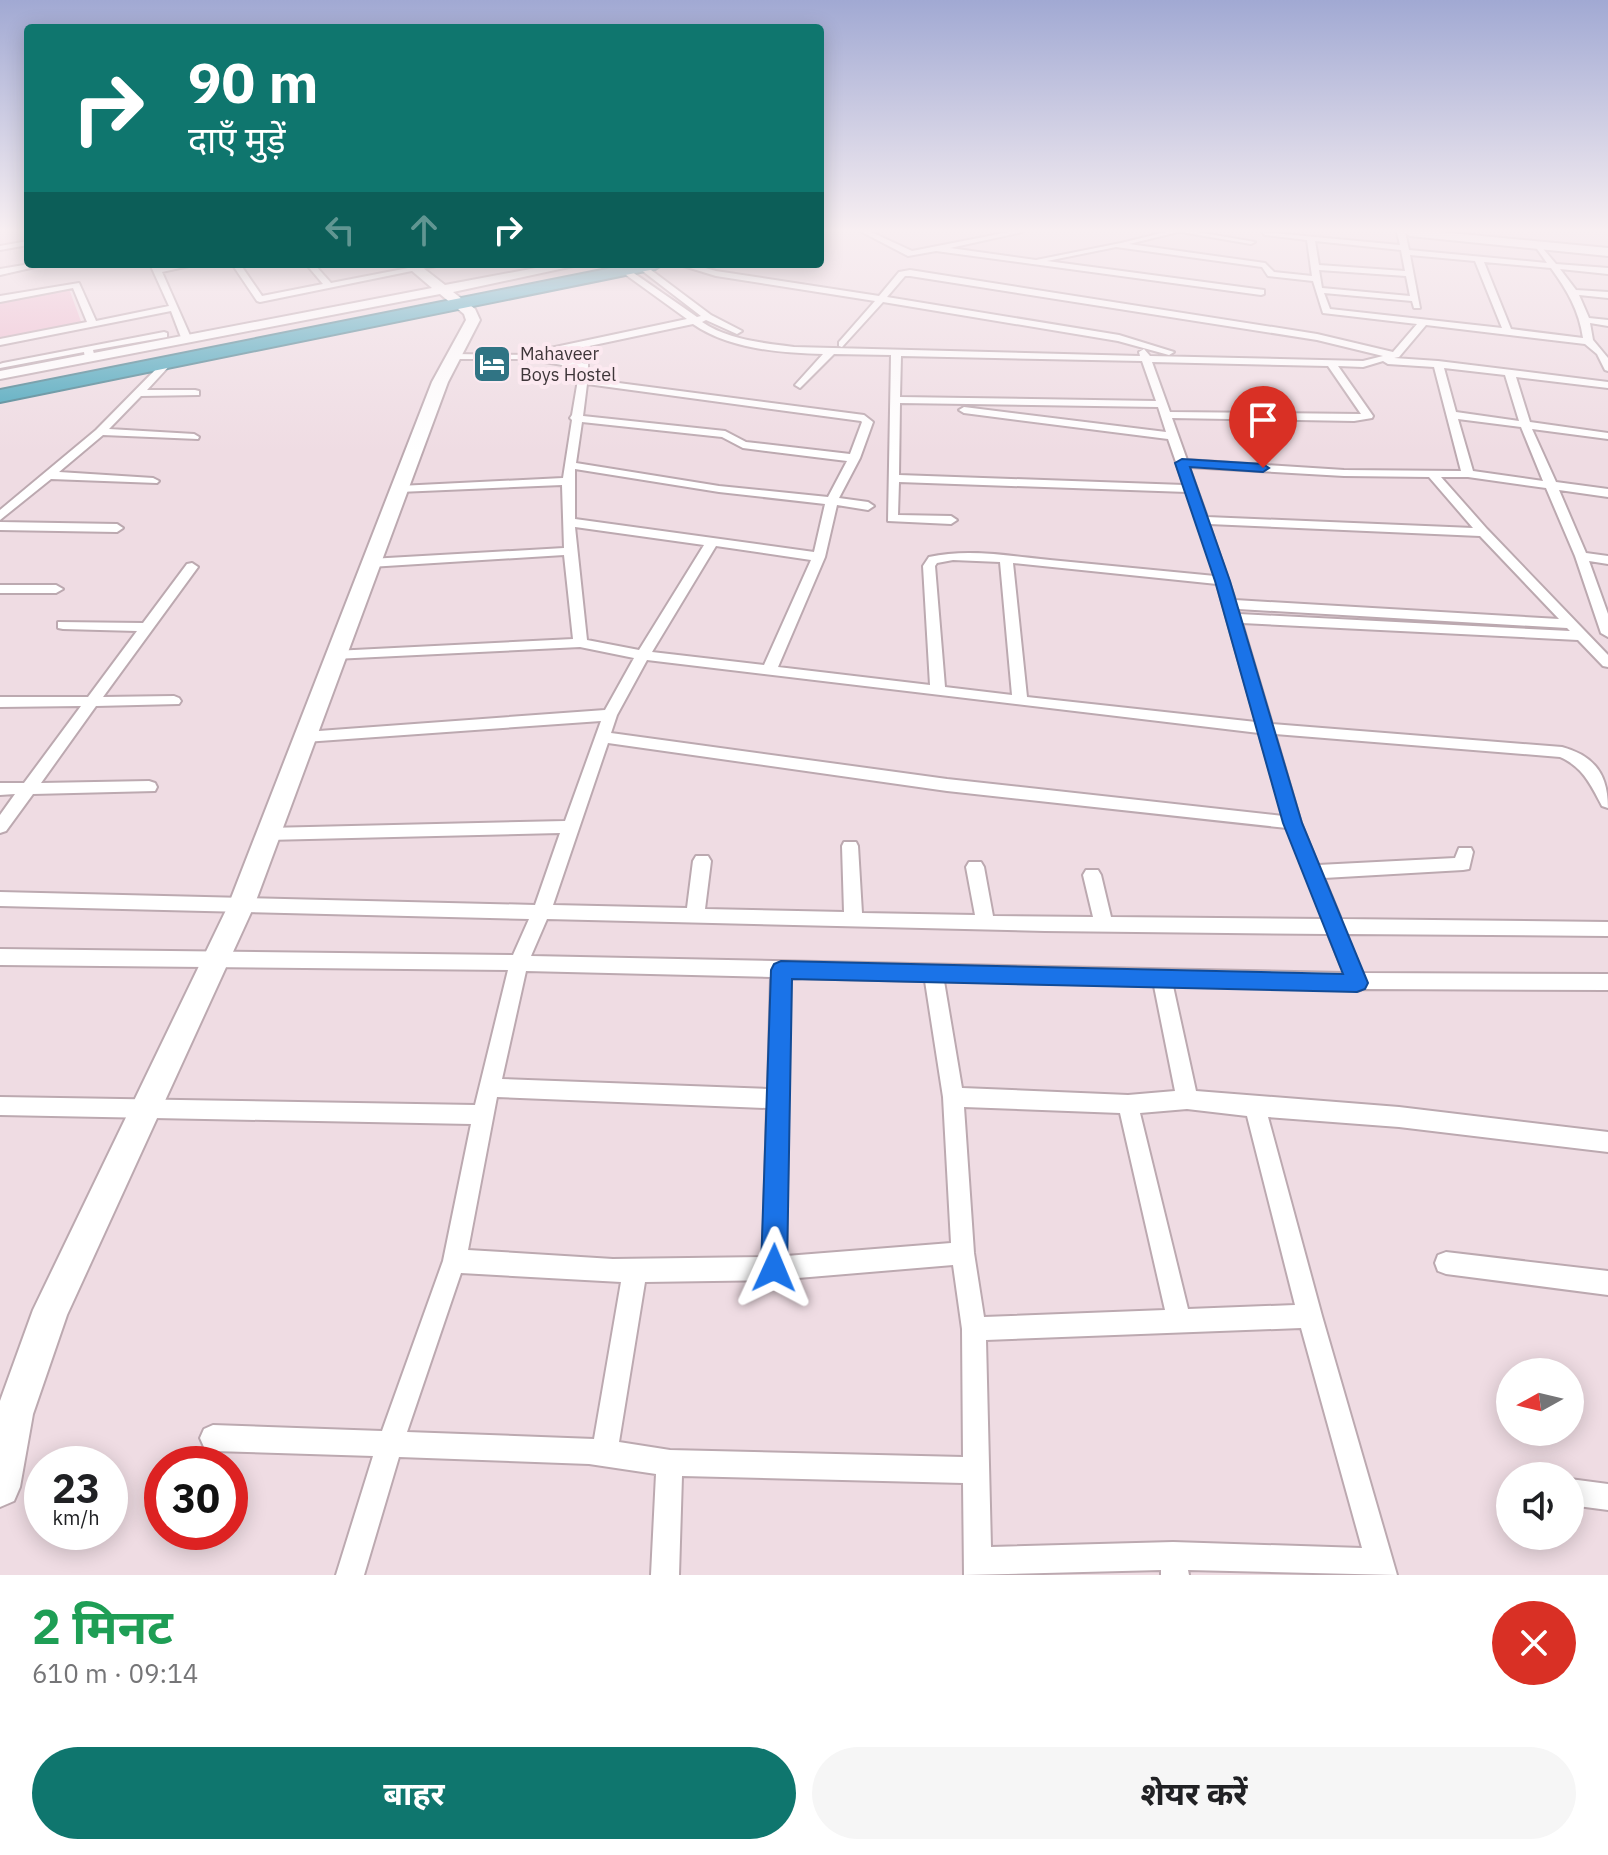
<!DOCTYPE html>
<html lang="hi">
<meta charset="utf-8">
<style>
:root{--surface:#fff;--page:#f6f6f6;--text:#202124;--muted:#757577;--accent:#0f766e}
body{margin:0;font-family:"IBM Plex Sans","Noto Sans Devanagari",sans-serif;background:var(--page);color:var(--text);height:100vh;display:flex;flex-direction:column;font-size:30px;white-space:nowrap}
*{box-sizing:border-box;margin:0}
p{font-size:26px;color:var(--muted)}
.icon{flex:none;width:44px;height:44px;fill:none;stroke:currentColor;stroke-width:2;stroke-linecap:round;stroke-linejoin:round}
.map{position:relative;height:1575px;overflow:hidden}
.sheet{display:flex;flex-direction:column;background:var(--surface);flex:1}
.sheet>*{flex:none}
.top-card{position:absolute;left:24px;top:24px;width:800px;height:244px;border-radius:8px;box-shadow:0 4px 20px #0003;background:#0f766e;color:#fff;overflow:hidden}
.needle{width:52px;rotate:262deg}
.controls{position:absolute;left:1496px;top:1358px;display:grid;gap:16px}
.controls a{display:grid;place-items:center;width:88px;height:88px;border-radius:50%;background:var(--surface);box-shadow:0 4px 20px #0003;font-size:40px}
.speed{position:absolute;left:24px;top:1446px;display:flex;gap:16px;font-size:40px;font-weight:700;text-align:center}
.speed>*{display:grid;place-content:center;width:104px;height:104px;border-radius:50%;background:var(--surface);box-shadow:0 4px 20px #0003;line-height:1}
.speed small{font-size:20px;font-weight:400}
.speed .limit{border:12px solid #d22;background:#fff;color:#111}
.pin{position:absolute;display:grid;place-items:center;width:68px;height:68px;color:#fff;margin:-82px -34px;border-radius:50% 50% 50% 0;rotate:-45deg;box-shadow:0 0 8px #0007}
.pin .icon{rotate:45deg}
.me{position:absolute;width:88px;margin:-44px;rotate:1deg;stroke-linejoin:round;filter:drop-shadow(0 0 6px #0008)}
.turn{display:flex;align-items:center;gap:28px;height:168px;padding:0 32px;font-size:36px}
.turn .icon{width:104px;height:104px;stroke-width:2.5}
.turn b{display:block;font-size:56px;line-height:68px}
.lanes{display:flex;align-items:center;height:76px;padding:0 32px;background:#0003;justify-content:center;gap:40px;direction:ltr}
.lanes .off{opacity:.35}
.round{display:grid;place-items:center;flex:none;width:84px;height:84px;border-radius:42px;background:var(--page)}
.overview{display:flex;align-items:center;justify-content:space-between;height:136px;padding:0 32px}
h1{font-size:48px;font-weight:700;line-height:60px;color:#1e9e55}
.button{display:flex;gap:16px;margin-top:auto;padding:16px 32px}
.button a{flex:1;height:92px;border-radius:48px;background:var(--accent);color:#fff;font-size:32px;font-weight:700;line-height:92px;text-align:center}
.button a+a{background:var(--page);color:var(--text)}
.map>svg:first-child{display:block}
.green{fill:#efbdd1}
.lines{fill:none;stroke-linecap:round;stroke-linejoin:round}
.street-casing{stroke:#bca9b0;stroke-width:4}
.secondary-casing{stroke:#bca9b0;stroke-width:4}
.highway-casing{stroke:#427e8d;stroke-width:4}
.street{fill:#fff;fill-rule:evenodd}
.secondary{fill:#fff;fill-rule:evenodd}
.highway{fill:#44a4ba;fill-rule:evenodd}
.route{fill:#1a73e8;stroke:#114b97;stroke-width:2}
.labels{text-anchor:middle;stroke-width:8;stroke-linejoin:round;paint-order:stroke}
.far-poi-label{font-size:18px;fill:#3e3639;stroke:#fce9f0;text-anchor:start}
</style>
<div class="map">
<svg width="1608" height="1575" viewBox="0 0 1608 1575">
<rect width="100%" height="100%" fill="#efdce3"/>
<path class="green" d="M69,289L82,324L0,340V301Z"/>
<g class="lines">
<g class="street-casing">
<path id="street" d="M862,232H871L912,251L1009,232H1022L950,248L1036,260L1121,243L1166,232H1178L1129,244L1265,263L1274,272L1312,276L1307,240L1265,235L1262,232L1400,245L1397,232H1405L1409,250L1547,263L1535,246L1539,244L1556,264L1608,268V274L1560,269L1576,290L1608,292V298L1579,295L1589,318L1608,320V326L1590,323L1593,340L1608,358V371L1605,370L1597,354L1585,344L1426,325L1399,357L1394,358L1438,361L1608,382V388L1516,377L1530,422L1608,433V439L1532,429L1556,482L1608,489V497L1559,490L1586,553L1608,556V564L1589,561L1608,614V637L1601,633L1575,556L1546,488L1468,477H1441L1487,529L1608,655V667L1603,666L1578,640L1242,623L1272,724L1562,747C1595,756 1608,775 1608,808L1602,806C1591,785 1583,767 1560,757L1275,734L1301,823L1318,865L1455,858L1459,848H1471L1473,852L1469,869L1463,870L1324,878L1341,919L1608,922V936L1346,934L1362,973L1608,974V990L1363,989L1357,991L1351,989L1173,986L1196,1091L1399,1107L1608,1132V1152L1399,1127L1268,1117L1322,1316L1397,1575L1188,1570L1189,1575H1161V1570L964,1575L963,1483L682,1476L679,1575H651L656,1474L589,1464L399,1457L364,1575H336L373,1456L213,1451L204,1447L200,1438L204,1429L213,1425L382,1431L443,1261L471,1124L0,1115V1097L475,1105L508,970L0,965V949L513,955L529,919L0,906V892L535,905L560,833L267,840L261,838L259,834L261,830L267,828L565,821L601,721L305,742L297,737L305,732L605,710L634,658L580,647L334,659L327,655L334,651L573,639L564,555L370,567L364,563L370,559L564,548L562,485L399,492L393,489L399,486L563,478L572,420L570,418L572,415L580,368L527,359H454L449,356L451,354L538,355V351L541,350L687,319L622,272L621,270L625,267L697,317L701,316L640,269V265L643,264L711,315L742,331L737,334L706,320L702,322C728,340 764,343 794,347L1140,356L1139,352L1144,349L1150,356L1363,361L1383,356L1317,340L910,276H905L887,297L1119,335L1174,352L1169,355L1118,341L883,302L842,347L839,346V342L875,301L716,276L677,264H691L716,271L879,296L899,272L910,270L1317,334L1393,352L1417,324L1323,313L1313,281L1268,276L1262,267L1116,247L1047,261L1264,290V294L1261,295L936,251L908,256ZM1315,241L1401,250L1405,271L1319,265ZM1410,255L1475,261L1502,328L1330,309L1324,293L1412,301L1414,308H1420ZM1484,262L1551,268C1567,290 1579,310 1583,338L1511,329ZM1319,270L1406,276L1410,296L1322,288ZM693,324C729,349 781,353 823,354L795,385L800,388L834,354L891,355L888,521L951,524L957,520L951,516L898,515L899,482L1187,492L1215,576C1160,571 1105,565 1050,560C1010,556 968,548 929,557L923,566L930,685L778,667L825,557L837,505L868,510L874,506L868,502L839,498L860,458L873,422L864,415L588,379V364L542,356ZM901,356L1142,361L1156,401L900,397ZM1383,361L1388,364L1434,367L1461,471L1344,470L1187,460L1172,418L1354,421L1372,418L1373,416L1338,366L1363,367ZM1152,362L1328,366L1361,414L1170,412ZM1444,368L1505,375L1519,421L1456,412ZM587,384L861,421L862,422L850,454L746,442L725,431L583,416ZM900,403L1158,407L1166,432L964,407L959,410L964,413L1168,439L1184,485L899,475ZM1458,419L1521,427L1543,481L1473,471ZM582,422L722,437L743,448L847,461L828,497L719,486L576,463ZM1189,467L1344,476L1429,477L1473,528L1207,517ZM575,469L719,492L825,504L814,552L575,519ZM1209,524L1480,536L1559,619L1235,600ZM575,527L704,545L639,650L587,640ZM716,546L811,560L764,665L652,652ZM953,560L1000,562L1012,695L945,687L935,566L937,563ZM1013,563L1217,584L1256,722L1027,697ZM1238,609L1567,628L1570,631L1239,614ZM647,660L1259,733L1283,816L947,779L611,733L617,715ZM608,743L947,791L1287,828L1323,919L1111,917L1101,875L1098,870H1086L1083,875L1093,917L993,916L984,867L981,862H969L966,867L975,915L862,913L858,846L856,842H844L842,846L844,912L705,909L711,861L708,856H696L693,861L687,908L553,905ZM547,919L1045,931L1328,934L1344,973L531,956ZM526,971L771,977L768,1089L502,1079ZM790,978L925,981L943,1097L951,1243L786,1256ZM944,981L1154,986L1175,1091L1128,1095L962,1088ZM497,1097L767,1108L763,1257L613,1259L468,1250ZM964,1107L1120,1113L1165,1310L984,1317L974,1253ZM1187,1109L1247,1116L1295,1305L1188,1309L1140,1113ZM953,1265L962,1329L963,1457L670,1450L619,1442L645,1282L774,1280ZM461,1273L621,1282L594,1439L407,1432ZM1301,1328L1362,1548L1173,1542L991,1547L986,1340Z
M1181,232H1197L1255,242L1251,244Z
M28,241V245L0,250V246Z
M30,264H48L0,275V269Z
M150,264H158L160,267L198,264L162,272L192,340L190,342L182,340L171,311L0,345V339L87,322L73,288L0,302V296L79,283L96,321L169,306Z
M232,264H240L262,296L323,284L306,264H314L331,283L429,264H446L260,302L257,301Z
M164,332L167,333V337L93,350L95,358L90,361L85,358L84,352L0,368V364L3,363Z
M164,361L172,363L147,390H195L199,391V395L141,396L109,429L194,434L199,437L198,439L103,435L59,472L153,478L159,481L157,483L51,479L0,520V510L96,430Z
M0,522L117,524L123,528L117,532L0,530Z
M192,563L198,567L103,697L174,696L179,698L181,701L179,704L96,706L41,783L149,781L155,783L157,787L155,791L33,794L6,831L0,833V815L15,794L0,795V783H24L81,706L0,707V697H88L137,631L63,629L58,628V622L143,623L187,564Z
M0,585H56L63,589L56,593H0Z
M1446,1252L1608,1271V1295L1446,1274L1438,1271L1435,1263L1438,1255Z
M1570,1479L1608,1484V1510L1570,1505Z"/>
</g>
<g class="secondary-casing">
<path id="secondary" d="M1404,232H1440L1608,248V256L1410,236Z
M404,264H418L445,285L557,264H583L453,292L475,309L480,320L448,382L254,906L67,1315L33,1414L20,1487L14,1501L0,1507V1401L33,1310L228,906L432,382L466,320L464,314L440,294L0,379V371L432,288Z"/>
</g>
<g class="highway-casing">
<path id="highway" d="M632,264H663L655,269L0,402V390Z"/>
</g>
<use href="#street" class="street"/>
<use href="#secondary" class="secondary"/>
<use href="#highway" class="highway"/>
</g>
<linearGradient id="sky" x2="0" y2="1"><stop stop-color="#a1a9d3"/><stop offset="0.51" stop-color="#f8eff2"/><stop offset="1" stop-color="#f8eff2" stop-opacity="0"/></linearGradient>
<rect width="1608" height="452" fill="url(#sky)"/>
<path class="route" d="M1182,459L1263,464L1269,468L1263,472L1190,467L1230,581L1302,823L1368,983L1365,989L1357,992L792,979L787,1268L783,1277L774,1281L765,1277L761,1268L771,970L774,964L781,961L1343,974L1283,823L1215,581L1175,463Z"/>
<defs>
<g id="hotel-square" transform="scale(2)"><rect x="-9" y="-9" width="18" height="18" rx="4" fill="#307484" stroke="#fce9f0"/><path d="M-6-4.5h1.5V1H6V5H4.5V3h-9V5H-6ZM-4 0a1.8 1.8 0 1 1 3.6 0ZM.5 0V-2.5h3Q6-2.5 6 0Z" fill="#fff"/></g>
</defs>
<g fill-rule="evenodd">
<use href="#hotel-square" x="492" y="364"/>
</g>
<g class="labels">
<g class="far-poi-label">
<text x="520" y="360">Mahaveer<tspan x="520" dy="21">Boys Hostel</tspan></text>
</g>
</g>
</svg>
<div class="controls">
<a><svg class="needle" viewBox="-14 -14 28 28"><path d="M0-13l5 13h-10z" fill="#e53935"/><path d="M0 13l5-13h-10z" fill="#757577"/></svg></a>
<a><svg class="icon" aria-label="sound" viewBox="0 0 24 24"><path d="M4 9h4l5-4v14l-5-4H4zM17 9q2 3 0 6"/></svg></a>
</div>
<div class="speed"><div>23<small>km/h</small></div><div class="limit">30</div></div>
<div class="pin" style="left:1263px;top:468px;background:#d93025"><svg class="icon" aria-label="arrive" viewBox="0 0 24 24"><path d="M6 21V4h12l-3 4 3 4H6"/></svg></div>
<svg class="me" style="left:774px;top:1268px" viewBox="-20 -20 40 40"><path d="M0-17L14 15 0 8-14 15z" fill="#1a73e8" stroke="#fff" stroke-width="4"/></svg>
<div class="top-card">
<div class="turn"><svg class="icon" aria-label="right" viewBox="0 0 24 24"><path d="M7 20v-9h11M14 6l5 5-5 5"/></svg><div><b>90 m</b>दाएँ मुड़ें</div></div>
<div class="lanes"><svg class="icon off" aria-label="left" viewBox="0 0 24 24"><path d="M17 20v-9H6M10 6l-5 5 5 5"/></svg><svg class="icon off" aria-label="ahead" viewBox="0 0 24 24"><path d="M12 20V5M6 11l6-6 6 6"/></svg><svg class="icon" aria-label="right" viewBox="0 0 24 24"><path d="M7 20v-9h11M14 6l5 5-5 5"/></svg></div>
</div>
</div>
<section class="sheet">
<div class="overview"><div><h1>2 मिनट</h1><p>610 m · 09:14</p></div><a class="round" style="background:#d93025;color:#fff"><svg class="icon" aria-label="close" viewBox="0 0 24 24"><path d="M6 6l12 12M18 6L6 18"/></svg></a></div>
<div class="button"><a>बाहर</a><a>शेयर करें</a></div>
</section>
